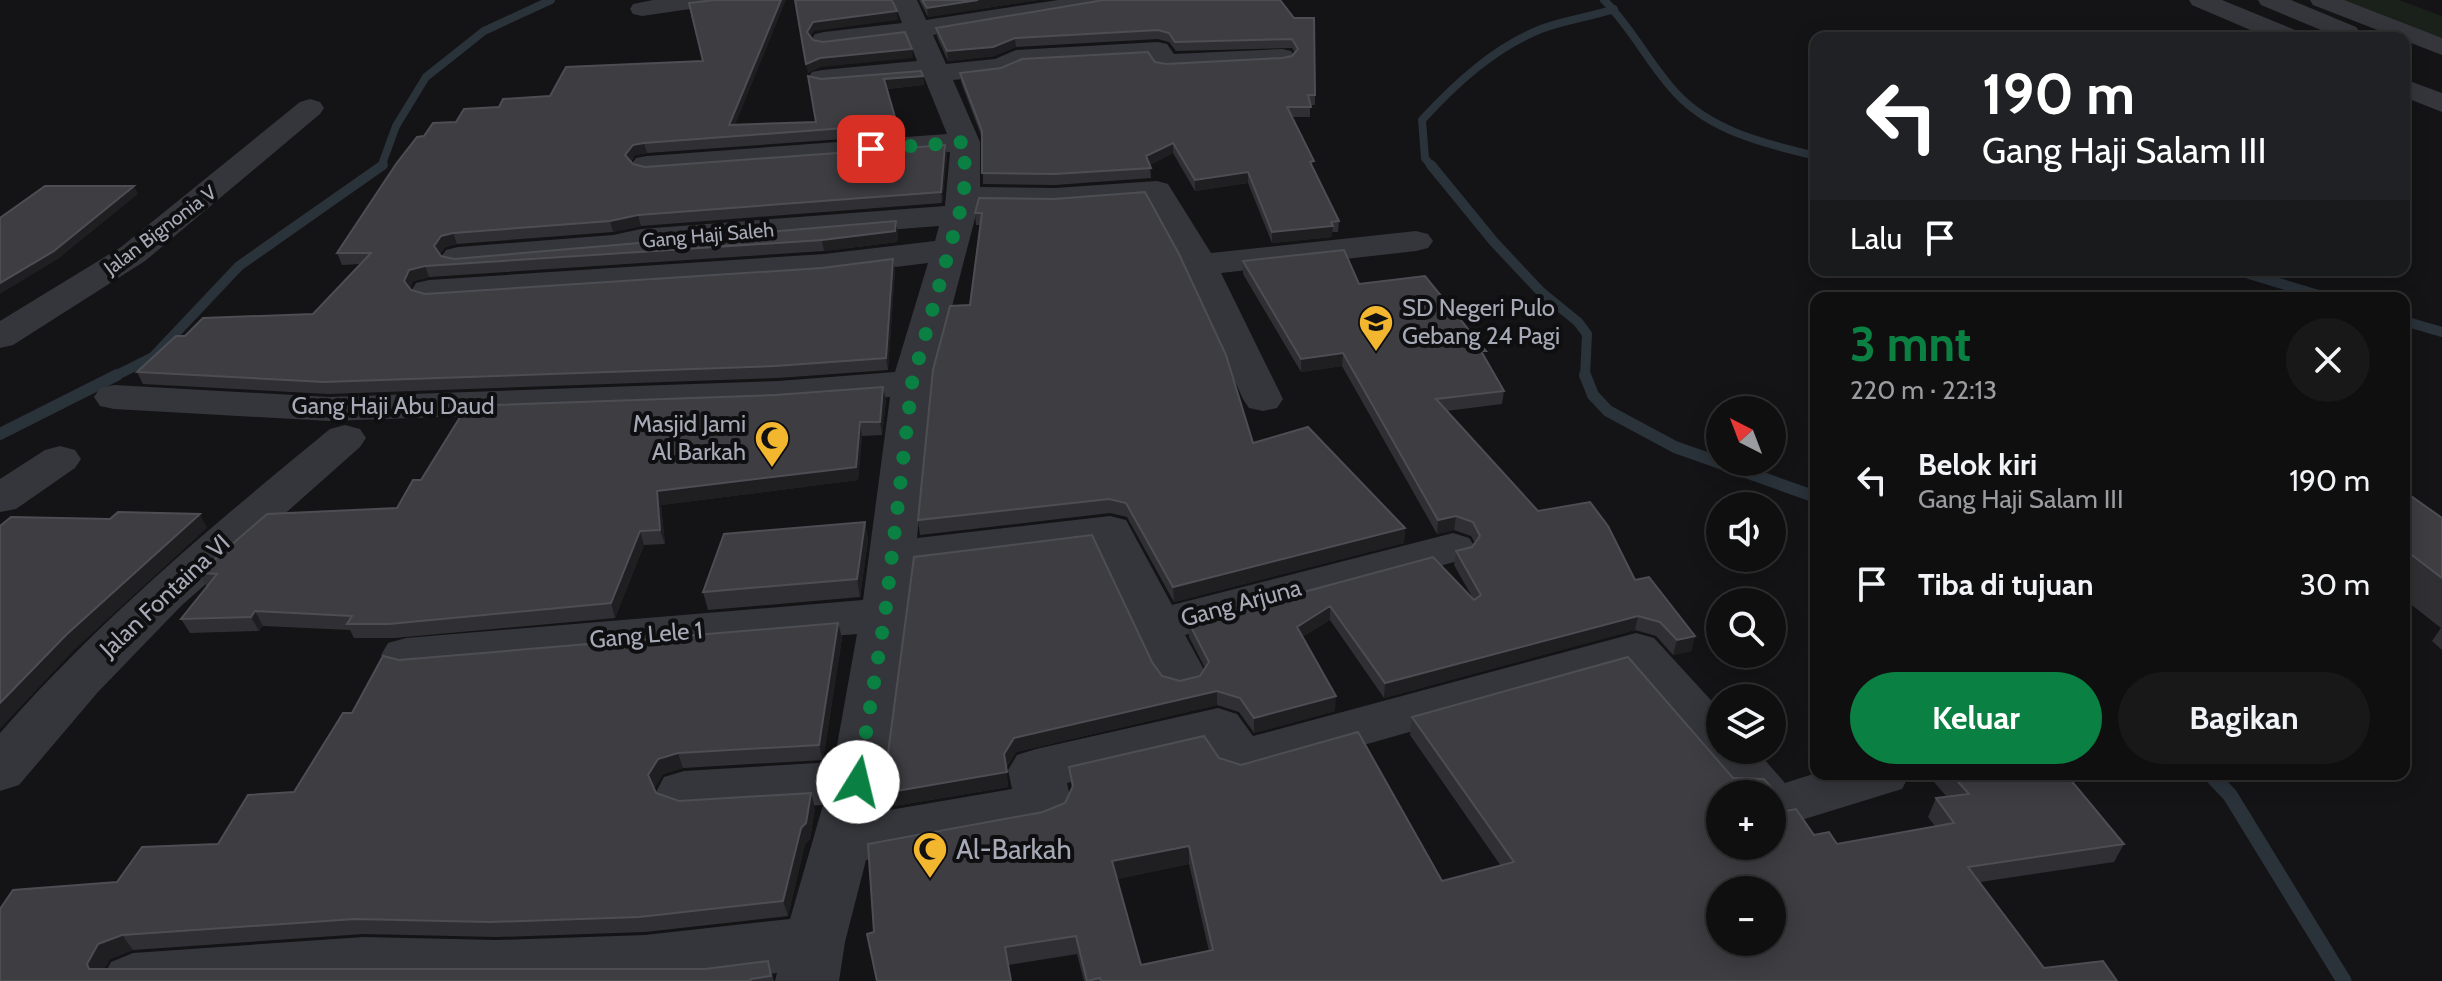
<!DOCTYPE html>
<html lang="id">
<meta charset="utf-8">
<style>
:root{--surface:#0f0f10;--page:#181819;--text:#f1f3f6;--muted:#9b9c9f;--line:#2f2f30;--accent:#0b8043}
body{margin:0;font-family:Cabin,sans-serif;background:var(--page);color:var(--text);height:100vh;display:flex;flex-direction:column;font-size:30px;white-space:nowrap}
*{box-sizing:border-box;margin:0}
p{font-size:26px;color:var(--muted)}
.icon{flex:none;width:44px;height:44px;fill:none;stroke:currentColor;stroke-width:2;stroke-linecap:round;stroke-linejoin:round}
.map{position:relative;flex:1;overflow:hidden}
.sheet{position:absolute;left:1810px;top:292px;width:600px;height:488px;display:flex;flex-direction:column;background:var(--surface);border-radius:16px;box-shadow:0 4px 20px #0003,0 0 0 2px var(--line)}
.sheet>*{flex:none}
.guide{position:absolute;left:1810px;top:32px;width:600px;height:244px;border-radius:16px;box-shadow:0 4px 20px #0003,0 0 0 2px var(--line);background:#202124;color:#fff;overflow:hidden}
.needle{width:52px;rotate:318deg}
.controls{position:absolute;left:1706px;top:396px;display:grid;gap:16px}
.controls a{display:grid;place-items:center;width:80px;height:80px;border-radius:50%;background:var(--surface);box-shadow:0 4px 20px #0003,0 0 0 2px var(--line);font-size:40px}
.pin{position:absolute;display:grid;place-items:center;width:68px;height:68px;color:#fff;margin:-34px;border-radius:16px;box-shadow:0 4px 12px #0006}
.me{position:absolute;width:88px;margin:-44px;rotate:9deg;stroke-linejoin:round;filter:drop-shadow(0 0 6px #0008)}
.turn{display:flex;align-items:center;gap:28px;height:168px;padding:0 40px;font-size:36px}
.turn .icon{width:104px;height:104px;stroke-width:2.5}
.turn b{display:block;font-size:56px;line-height:68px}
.then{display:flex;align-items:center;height:76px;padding:0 40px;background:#0003;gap:16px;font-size:30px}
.round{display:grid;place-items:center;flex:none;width:84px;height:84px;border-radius:42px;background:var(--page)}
.summary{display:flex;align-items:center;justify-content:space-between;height:136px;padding:0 40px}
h1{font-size:48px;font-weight:700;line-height:60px;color:var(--accent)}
.button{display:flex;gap:16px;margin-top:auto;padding:16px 40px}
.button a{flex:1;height:92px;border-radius:48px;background:var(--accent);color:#fff;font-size:32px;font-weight:700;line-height:92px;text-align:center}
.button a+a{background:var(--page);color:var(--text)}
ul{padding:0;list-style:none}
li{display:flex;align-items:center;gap:24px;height:104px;padding:0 40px}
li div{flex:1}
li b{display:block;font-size:30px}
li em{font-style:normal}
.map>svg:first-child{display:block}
.green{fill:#1a211b}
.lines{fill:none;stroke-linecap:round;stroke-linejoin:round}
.stream-far3{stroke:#2a323a;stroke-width:8}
.stream-far2{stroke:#2a323a;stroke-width:10}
.stream-far1{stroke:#2a323a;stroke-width:12}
.stream{stroke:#2a323a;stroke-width:15}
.minor{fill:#35363b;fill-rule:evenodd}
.wall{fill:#303034;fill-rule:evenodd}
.shaded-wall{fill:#1f1f22}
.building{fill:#3d3d42;stroke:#4d4e54;stroke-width:2;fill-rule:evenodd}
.route{stroke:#0b8043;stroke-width:14;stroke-dasharray:0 25.2}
.labels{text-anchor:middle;stroke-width:8;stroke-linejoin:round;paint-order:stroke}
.far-street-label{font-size:20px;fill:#a6aab6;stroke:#0f0f11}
.poi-label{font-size:24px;fill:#a6aab6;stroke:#0f0f11;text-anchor:start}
.street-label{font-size:24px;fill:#a6aab6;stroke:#0f0f11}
.near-poi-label{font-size:28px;fill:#a6aab6;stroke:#0f0f11;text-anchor:start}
</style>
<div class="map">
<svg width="2442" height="981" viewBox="0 0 2442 981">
<rect width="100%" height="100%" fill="#141416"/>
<path class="green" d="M2322,0H2399L2442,16V47Z"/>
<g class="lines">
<path class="stream-far3" d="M1604,0C1632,28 1649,64 1676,93C1712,132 1767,144 1816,156
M381,167L396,126L426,77L484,31L551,0
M1432,167L1425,158L1422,120C1456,83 1494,48 1541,29C1565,20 1590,17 1614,9"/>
<path class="stream-far2" d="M1431,165L1494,242L1540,291L1578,322L1587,334L1585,377
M2236,270L2328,298
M2404,321L2442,332
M113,377L153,357L239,266L383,165"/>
<path class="stream-far1" d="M1585,375L1593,395L1608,411L1675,447L1816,497
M0,434L117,375"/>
<path class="stream" d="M2210,774L2230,795L2344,981"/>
<path class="minor" d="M653,0H716L713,5L704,7L642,16L633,14L630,9L633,4Z
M893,0H917L926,20L1058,0H1113L1110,5L1101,7L933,35L946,64L995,59L1016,50L1158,42L1167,44L1174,54L1282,49L1291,51L1295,57L1291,63L1282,65L1166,71L1156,69L1150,58L1022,66L1002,75L953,80L980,142V187L1055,188L1157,181L1168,184L1211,253L1416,231L1428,234L1433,241L1428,248L1416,251L1221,273L1283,399L1277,408L1263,411L1249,408L1243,399L1182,265L1147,201L1055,208L978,207L932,383L917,538L1110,516L1126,520L1172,605L1453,533L1469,538L1476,548L1469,558L1185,635L1207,675L1199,688L1181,693L1163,688L1155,675L1095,546L914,568L886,782L878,812L1012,789L1008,770L1017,755L1036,749L1218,708L1237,714L1253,736L1636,633L1654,638L1720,710V750H1756L1785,783L1816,773L1910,774L1902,789L1772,829V794H1730L1625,671L1240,780L1221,774L1205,751L1067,783L1072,805L1064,820L1044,827L866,860L845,942L839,981H775L777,973L710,981H101L111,962L133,953L364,937L497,940L645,935L790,919L823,805L684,813L664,807L656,792L664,777L684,771L834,762L857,634L406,672L388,667L381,655L388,643L406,638L863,600L890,397L778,405L329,421L114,409L100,406L94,397L100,388L114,385L329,397L778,381L895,372L928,263L824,276L429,302L416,299L411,291L416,283L429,280L824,254L935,241L939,226L641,249L613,255L458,267L446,264L441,257L446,250L458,247L613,235L641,229L945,206L950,152L647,174L636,172L631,165L636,158L647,156L947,134L924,77L822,86L812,84L808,78L812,72L822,70L917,61L908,38L824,48L815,46L811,40L815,34L824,32L902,23Z
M2189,0H2222L2300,32L2304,38H2269L2192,5Z
M2258,0H2291L2356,27L2360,32L2354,38L2338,37L2261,5Z
M2310,0H2344L2442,38V55L2313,5Z
M2404,79L2442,93V112L2404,97Z
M310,99L320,102L324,108L320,114L145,261L13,345L0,348V321L121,247L300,102Z
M345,425L360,429L366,438L360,447L181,606L98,692L19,785L0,791V733C99,620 214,524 330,429Z
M60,446L75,450L81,459L75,468L16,509L0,512V479L45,450Z"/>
</g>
<path class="wall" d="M919,0H1038L928,17Z
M1280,0L1315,95V105H1310V117H1292L1314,170L1339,221L1338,232H1332V237L1272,243L1248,183L1195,191L1173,153L1150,165L1151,178L1055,185L983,184L982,138L961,82L960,73L1155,62L1166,64L1282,58L1292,56L1295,53L1292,48L1176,51L1169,42L1158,39L1016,47L994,56L948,61L937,37L936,28Z
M923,76L924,85L887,89L897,124L899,135L647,153L635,155L631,162L633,164L645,167L945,145L947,155L942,203L641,226L613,232L457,244L445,247L440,254L441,256L454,259L896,221L898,232L897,242L824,251L429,277L413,281L410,289L411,290L425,294L895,270L888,370L778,378L329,394L143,384L137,372L185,336L313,314L360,264L342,265L337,253L396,164L736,125L816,122L821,79Z
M979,198L1253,443L1405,528L1404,543L1174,602L1127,517L1110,513L920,535L918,520L970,305L980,225H976L975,213Z
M1243,261L1359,284L1485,358L1504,391L1502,404L1446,411L1538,511L1635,580L1695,636L1691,651L1673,655L1656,636L1635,630L1384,698L1330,620L1302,637L1335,711L1254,733L1239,712L1217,705L1016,752L1006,768L1008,787L882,808L879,794L1152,662L1162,676L1180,681L1200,676L1205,668L1189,637V623L1433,557L1474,600L1454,565L1456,551L1472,547L1475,543L1471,536L1454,530L1437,534L1342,366L1301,372L1243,274Z
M886,400L882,435L862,436L858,480L661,505L665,544L644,545L615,618L395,638H354L350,630L263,626L259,631L190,633L181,619L207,587L199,573L397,508L421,480Z
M2404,491L2442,518V650L2432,641L2441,628L2404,599Z
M865,522L868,540L860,597L708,610L703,592Z
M838,623L842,638L823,760L683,768L663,774L654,789L656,793L679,801L815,808L810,839L805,844L788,916L645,932L497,937L364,934L133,950L110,959L104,969H705L768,961L774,981H0L117,882L218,844L294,792L352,713L399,660Z
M1412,717L1733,778L1776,813L1814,835L1837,844L1935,826L1928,817L1936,798L1947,797L1927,774H2045L2124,844L2114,862L1980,882L2044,968L2117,981H1084L1077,954L1008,965L874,932L1043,812L1065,803L1072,790L1069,767L1219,758L1442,881L1501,866L1410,735ZM1189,864L1209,951L1141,965L1117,879Z"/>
<path class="shaded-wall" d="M781,0H786L731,135L729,125Z
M978,0H1038L928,17L927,8Z
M897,11L898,20L814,31L808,42L807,32L813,22Z
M1015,38L1016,47L994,56L948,61L947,51Z
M912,49L913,58L821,67L808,73L806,64L820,58Z
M923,76L924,85L886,89L884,79Z
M644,143L647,153L635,155L628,165L625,155L633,145Z
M1173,143V153L1146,167V156Z
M945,145L947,155L942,203L941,192Z
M1248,172V183L1195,191V180Z
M134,186L138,194L58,259L0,294V283Z
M638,215L641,226L613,232L610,221Z
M896,221L898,232L897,242L824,251L822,240Z
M1333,226L1332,237L1272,243V232Z
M453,233L457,244L445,247L438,257L434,246L441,236Z
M893,259L895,270L888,370L886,358Z
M425,266L429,277L413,281L408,293L404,281L409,270Z
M1343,353L1342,366L1301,372V359Z
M883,387L886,400L882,435L880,422Z
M860,422L862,436L858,480L661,505L665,544L660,530L657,491Z
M200,514L207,528L75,649L0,729V703L66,635Z
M1456,516L1454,530L1437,534L1438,520Z
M865,522L868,540L860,597L857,579Z
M1405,528L1404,543L1174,602L1173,587Z
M640,531L644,545L615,618L611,603Z
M1330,606V620L1296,641L1297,627Z
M255,611L263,626L259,631L251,617Z
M1638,616L1635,630L1384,698L1385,683Z
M838,623L842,638L823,760L819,745Z
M1695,636L1691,651L1673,655L1677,640Z
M1217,691V705L1016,752L1005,768L1004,754L1014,738Z
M1336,696L1335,711L1254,733V718Z
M678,753L683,768L663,774L653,791L648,775L658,759Z
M1007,772L1008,787L882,808L879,794Z
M811,793L815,808L810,839L805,844L788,916L783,901Z
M1189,846V864L1113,880L1112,861Z
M122,935L133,950L110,959L98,980L87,964L98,944Z"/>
<path class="building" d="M715,0H781L729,125L816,122L808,76L821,79L921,71L923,76L884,79L897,124L644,143L633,145L625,155L633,164L645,167L945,145L941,192L638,215L610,221L453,233L441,236L434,246L441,256L454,259L896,221L895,231L822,240L425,266L409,270L404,281L411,290L425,294L822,268L893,259L886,358L775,366L324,382L137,372L176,336H185L203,318L313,314L371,253H337L396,164L417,137L424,136L433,123L456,122L464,109L499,107L503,99L550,96L566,67L703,61L689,3Z
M795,0H892L897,11L813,22L807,32L813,40L823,42L905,32L912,49L820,58L806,64Z
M922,0H978L927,8Z
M1104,0H1280L1294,18H1314L1315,95H1308L1311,107H1287L1314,161L1310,162L1339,221L1331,222L1333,226L1272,232L1248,172L1195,180L1173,143L1146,156L1151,168L1054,174L982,173V131L960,73L1001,68L1022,59L1148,52L1155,62L1166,64L1282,58L1292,56L1298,49L1292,39L1175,42L1169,33L1158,30L1015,38L993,47L947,51L936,28Z
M45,186H134L54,251L0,283V218Z
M1145,192L1179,254L1226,355L1253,443L1308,427L1405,528L1173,587L1126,503L1109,499L918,520L933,370L950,306L970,305L982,213H975L979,198L1054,199Z
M1344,250L1359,284L1425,276L1486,351H1481L1504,391L1436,399L1538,511L1590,502L1608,526L1635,580L1649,577L1695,636L1677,640L1660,622L1638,616L1385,683L1330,606L1297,627L1336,696L1254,718L1240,698L1217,691L1014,738L1004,754L1007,772L879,794L886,768L914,557L1092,535L1152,662L1162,676L1180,681L1200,676L1209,662L1189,623L1433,557L1474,600L1481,595L1456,551L1472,547L1480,536L1473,522L1456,516L1438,520L1343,353L1301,359L1243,261Z
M883,387L880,422H860L856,467L657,491L660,530L640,531L611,603L389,624H347L352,616L255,611L251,617L181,619L217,574L199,573L267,514L397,508L413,480H421L467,406L775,395Z
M2404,491L2442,518V578L2404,549Z
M118,512L200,514L66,635L0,703V526L11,517L110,519Z
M865,522L857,579L703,592L724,534Z
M838,623L819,745L678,753L658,759L648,775L656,793L679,801L811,793L806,823L801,828L783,901L639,917L490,922L355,919L122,935L98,944L87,964L89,969H705L768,961L771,976L751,979L750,981H0V909L13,890L117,882L142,847L218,844L248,795L294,792L343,713H352L383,656L399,660Z
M1628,657L1733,778L1764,779L1775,792L1776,813L1796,809L1814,835L1829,832L1837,844L1954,823L1936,798L1969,794L1951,774H2045L2052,781L2070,779L2124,844L1968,867L2044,968L2103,961L2117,981H1101L1100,978L1087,981L1076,936L1005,947L1011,981H877L867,934L874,932L868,844L1043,812L1065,803L1073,786L1069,767L1204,736L1219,758L1241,765L1358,732L1442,881L1514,862L1412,717ZM1720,794H1772V846H1720ZM1189,846L1213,950L1141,965L1112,861ZM1720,890H1772V942H1720Z"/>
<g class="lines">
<path class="route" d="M858,782L885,615L912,383L964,197L965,142L871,149"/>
</g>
<defs>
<g id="school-pin" transform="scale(1.8)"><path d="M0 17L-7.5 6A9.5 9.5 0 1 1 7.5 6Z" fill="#f2b62f" stroke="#0f0f11"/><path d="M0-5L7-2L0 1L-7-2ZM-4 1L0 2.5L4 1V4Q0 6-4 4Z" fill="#111"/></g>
<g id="mosque-pin" transform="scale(1.8)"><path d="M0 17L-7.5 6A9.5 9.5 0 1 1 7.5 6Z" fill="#f2b62f" stroke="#0f0f11"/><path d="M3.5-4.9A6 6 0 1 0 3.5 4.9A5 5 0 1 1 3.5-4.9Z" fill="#111"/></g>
</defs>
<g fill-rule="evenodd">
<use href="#school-pin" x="1376" y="322"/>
<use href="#mosque-pin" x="772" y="438"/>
<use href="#mosque-pin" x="930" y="849"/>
</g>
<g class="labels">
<g class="far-street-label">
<text transform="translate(160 230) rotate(-37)" y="7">Jalan Bignonia V</text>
<text transform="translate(708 235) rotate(-5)" y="7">Gang Haji Saleh</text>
</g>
<g class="poi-label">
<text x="1402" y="316">SD Negeri Pulo<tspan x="1402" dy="28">Gebang 24 Pagi</tspan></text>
<text x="746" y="432" text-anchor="end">Masjid Jami<tspan x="746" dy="28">Al Barkah</tspan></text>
</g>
<g class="street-label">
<text x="393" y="414">Gang Haji Abu Daud</text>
<text transform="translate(165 596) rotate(-43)" y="8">Jalan Fontaina VI</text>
<text transform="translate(1241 603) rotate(-15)" y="8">Gang Arjuna</text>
<text transform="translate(646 635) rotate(-5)" y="8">Gang Lele 1</text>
</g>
<g class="near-poi-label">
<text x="956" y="859">Al-Barkah</text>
</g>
</g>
</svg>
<div class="controls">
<a><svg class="needle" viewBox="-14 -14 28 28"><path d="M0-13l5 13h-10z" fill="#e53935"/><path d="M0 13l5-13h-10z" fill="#9b9c9f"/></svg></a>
<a><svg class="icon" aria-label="sound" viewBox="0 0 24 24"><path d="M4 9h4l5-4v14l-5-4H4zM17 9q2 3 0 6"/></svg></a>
<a><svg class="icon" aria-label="search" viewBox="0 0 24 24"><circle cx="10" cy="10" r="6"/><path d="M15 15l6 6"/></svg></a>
<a><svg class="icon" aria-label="layers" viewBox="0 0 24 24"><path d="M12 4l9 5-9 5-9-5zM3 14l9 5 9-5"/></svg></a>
<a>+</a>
<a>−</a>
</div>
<div class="pin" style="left:871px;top:149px;background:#d93025"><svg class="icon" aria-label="arrive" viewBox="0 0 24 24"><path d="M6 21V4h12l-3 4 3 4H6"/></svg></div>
<svg class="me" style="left:858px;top:782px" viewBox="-20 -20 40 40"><circle r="19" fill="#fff"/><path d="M0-13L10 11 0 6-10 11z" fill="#0b8043"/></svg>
<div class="guide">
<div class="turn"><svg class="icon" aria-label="left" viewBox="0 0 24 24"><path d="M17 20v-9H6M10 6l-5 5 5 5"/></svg><div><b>190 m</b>Gang Haji Salam III</div></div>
<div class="then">Lalu<svg class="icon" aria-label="arrive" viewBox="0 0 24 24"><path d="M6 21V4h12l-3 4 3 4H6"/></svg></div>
</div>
<section class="sheet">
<div class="summary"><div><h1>3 mnt</h1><p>220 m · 22:13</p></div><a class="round"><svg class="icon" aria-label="close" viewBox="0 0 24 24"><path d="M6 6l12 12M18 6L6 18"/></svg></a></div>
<ul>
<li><svg class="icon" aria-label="left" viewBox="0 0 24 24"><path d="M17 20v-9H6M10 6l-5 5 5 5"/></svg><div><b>Belok kiri</b><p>Gang Haji Salam III</p></div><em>190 m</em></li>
<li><svg class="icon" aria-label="arrive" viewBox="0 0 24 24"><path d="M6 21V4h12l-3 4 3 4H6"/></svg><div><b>Tiba di tujuan</b></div><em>30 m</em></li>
</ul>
<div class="button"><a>Keluar</a><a>Bagikan</a></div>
</section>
</div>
